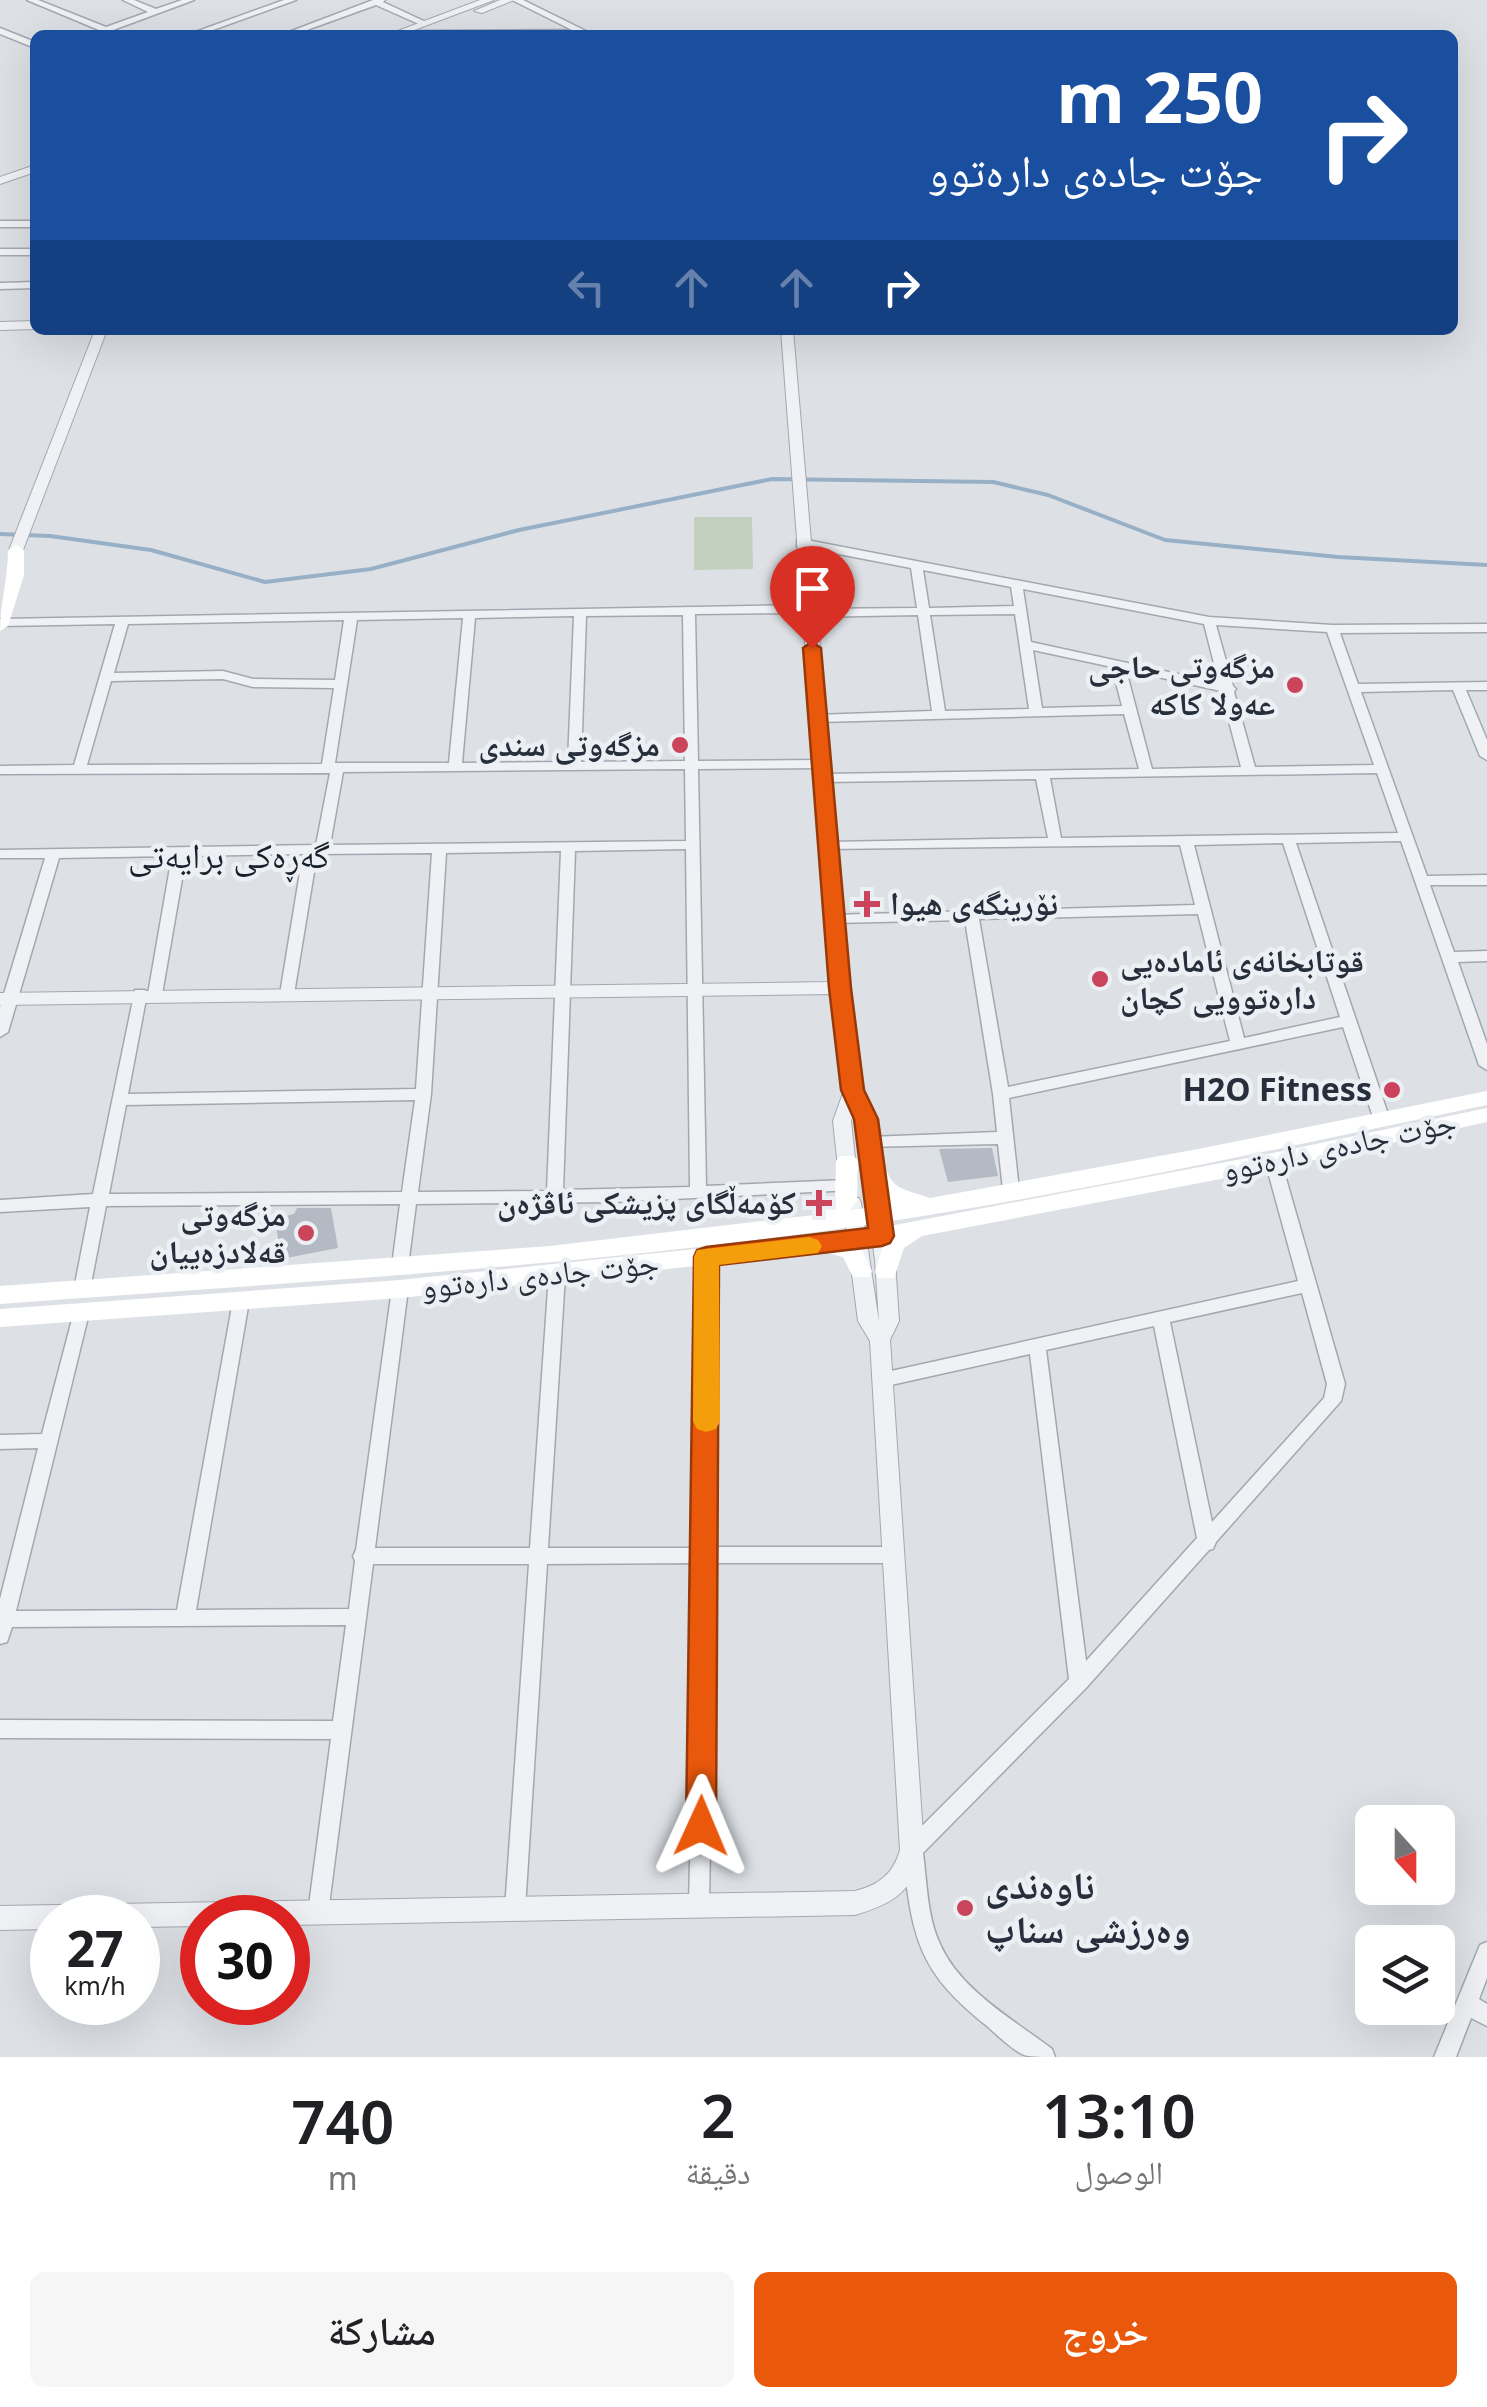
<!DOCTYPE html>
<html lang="ar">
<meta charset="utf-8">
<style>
:root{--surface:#fff;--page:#f6f6f6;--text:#202124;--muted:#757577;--accent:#ea580c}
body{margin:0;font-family:"Noto Sans","Noto Naskh Arabic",sans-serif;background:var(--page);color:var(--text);direction:rtl;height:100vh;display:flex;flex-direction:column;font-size:38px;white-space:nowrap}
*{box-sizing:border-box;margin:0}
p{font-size:32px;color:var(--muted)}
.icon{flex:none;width:55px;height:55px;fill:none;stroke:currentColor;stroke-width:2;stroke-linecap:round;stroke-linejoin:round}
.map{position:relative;height:2057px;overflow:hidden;direction:ltr}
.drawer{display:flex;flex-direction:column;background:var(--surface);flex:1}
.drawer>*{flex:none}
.guide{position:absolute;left:30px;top:30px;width:1428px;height:305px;border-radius:15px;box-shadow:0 10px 40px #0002;direction:rtl;background:#1a4fa0;color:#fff;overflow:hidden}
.needle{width:65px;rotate:159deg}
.buttons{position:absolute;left:1355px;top:1805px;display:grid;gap:20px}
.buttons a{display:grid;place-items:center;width:100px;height:100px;border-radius:15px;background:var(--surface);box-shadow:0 10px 40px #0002;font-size:50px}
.speed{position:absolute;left:30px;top:1895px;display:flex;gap:20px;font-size:50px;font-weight:700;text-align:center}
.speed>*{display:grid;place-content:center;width:130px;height:130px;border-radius:50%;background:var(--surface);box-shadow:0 10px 40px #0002;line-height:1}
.speed small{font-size:25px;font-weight:400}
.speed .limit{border:15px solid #d22;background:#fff;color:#111}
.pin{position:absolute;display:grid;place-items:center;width:85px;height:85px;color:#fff;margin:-102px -42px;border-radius:50% 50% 50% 0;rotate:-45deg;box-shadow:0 0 10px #0007}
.pin .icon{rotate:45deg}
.me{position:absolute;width:110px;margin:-55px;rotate:1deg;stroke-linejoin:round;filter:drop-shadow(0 0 8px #0008)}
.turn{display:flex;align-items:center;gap:35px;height:210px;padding:0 30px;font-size:45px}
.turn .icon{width:130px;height:130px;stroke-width:2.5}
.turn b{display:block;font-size:70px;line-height:85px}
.lanes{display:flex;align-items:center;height:95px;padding:0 30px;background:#0003;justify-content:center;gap:50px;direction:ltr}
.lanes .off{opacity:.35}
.eta{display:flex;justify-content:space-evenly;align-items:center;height:170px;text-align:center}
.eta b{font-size:60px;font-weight:600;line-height:70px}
.primary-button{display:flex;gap:20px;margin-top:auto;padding:20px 30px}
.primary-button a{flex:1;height:115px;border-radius:15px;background:var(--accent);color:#fff;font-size:40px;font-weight:600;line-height:115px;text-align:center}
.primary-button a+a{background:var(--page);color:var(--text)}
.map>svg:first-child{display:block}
.green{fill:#c3d0be}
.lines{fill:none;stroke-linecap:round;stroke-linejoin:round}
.stream{stroke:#98b0c6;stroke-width:4}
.building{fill:#b4bac3}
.minor-casing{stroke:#a3a8b0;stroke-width:3}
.tertiary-casing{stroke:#a3a8b0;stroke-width:2}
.minor{fill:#eff1f5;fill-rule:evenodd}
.tertiary{fill:#eff1f5;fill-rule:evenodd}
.secondary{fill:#fff;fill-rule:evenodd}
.route{fill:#ea580c;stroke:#983908;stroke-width:2.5}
.slow{fill:#f59e0b}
.poi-dot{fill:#ca445c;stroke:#ecf0f4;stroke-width:4}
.labels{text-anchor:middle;stroke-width:9;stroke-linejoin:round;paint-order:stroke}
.poi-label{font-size:32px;font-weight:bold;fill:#272f3c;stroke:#ecf0f4;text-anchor:end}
.street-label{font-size:32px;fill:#272f3c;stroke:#ecf0f4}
.neighbourhood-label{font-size:35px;fill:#19202d;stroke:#ecf0f4}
.near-poi-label{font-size:38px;font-weight:bold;fill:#272f3c;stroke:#ecf0f4;text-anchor:start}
</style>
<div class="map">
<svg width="1487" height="2057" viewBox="0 0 1487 2057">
<rect width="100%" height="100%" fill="#dde1e6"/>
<path class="green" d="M694,517H752L753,569L694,570Z"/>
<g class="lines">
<path class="stream" d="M0,534L50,536L151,550L265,582L371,569L519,530L772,479L993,482L1048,495L1165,540L1338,557L1487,565"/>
</g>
<path class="building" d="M992,1148L998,1176L948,1182L939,1149Z
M297,1208H331L338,1248L281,1259L275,1218L294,1214Z"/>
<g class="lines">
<g class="minor-casing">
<path id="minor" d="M27,0H38L106,27L148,12L123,0H134L156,9L182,0H194L113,30L122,35H111Z
M284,0H296L199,35H187Z
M373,0H385L383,2L428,23L421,25L376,5L293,35H281Z
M512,0H523L588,32L584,35L412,34L416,31L572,30Z
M0,28L35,42V48L0,34Z
M0,221H35V227H0Z
M0,249H35V255H0Z
M35,282V288L0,289V283Z
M801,539L1209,617L1332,625L1487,624V632L1340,633L1358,684L1487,682V690H1466L1487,740V760L1480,756L1453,690L1361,692L1427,876L1487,875V885H1430L1454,952L1487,951V961L1458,962L1487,1044V1070L1479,1065L1401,841L1296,843L1390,1120L1388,1124H1376L1374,1120L1343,1027L1009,1098L1019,1190L1017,1194H1005L1003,1190L998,1144L863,1147L861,1143L863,1139L869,1137L997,1132L993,1094L965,920L835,923L830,921L828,918L830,915L1195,905L1180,845L825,849L823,846L825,843L830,842L1048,838L1036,779L825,782L818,778L825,774L1139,769L1124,714L820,722L814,718L815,715L932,711L918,615L808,617L802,613L695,614L698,761L823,760L830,764L823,768L698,769L706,1186L846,1180L852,1182L854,1186L852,1190L613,1202L416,1204L408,1266L406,1270H394L392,1266L400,1204L106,1206L90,1289L88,1294L82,1295L76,1294L74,1289L90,1207L0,1212V1200L93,1194L135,990H145L147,994L128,1094L416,1089L432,853L317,854L294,994L287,999L280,994L303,854L186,856L162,994L155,999L148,994L172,856L59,858L8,1032L0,1037V1007L45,858H0V850L316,845L330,773L0,774V766L74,765L115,624L1,626L0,619L807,605L813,609L917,608L911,568L797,546V540ZM923,570L1011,587L1014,606L929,608ZM1023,589L1204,624L1219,683L1031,642ZM1015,614L1029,709L945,711L930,615ZM683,615L685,761L581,762L586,616ZM574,616L568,762L462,763L475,618ZM463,618L449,763H335L357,620ZM344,620L335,680L253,679L223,671L114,673L128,624ZM1216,625L1327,632L1374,765L1255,767L1234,692L1236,689L1233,686ZM1033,650L1112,667L1122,706L1042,708ZM1126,670L1221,691L1241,767L1152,769ZM223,679L253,687L334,688L322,764L87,765L111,681ZM685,769L686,841L330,845L343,772ZM1377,773L1398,833L1061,838L1050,778ZM1283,843L1340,1017L1244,1038L1194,845ZM686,849L690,1187L563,1190L575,851ZM561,851L547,1191L418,1192L431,1094L446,853ZM1198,914L1230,1041L1008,1087L979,919ZM415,1100L402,1192L109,1194L126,1105Z
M1273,1155L1279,1157L1281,1161L1345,1384L1341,1401L1216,1542L1213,1549L1209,1550L1086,1688L923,1853C927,1883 927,1916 940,1944C960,1990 1014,2020 1052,2049L1055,2057C1045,2057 1032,2057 1024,2055C1011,2049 998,2036 987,2026C915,1969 913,1936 902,1850L905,1843L1069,1679L1030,1354L882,1387L876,1385L873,1380L876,1375L882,1373L1298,1281L1265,1161L1267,1157ZM1302,1293L1327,1384L1324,1398L1212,1522L1170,1322ZM1154,1326L1197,1538L1086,1661L1046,1350Z
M706,1251L712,1253L714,1257L715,1547H893L900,1549L902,1555L900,1561L893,1563H715L709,1904L706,1911L699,1914L692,1911L689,1904L697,1563L547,1564L525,1909L522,1916L515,1919L508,1916L505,1909L529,1564H373L328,1913L325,1920L318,1923L311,1920L308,1913L331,1739L0,1738V1720L333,1721L346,1625L12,1627L7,1642L0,1644V1599L38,1448L0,1449V1435L42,1434L75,1308L81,1306L87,1308L89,1313L16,1611L177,1610L233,1301L235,1296L241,1294L247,1296L249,1301L196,1610L349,1609L355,1561L353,1556L356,1550L392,1289L394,1284L400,1283L406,1284L408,1289L375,1548H530L549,1275L551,1270H563L565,1275L548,1548H697L698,1257L700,1253Z
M1487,1942V1978L1479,1999L1487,2004V2026L1471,2018L1456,2057H1434L1480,1945Z"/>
</g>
<g class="tertiary-casing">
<path id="tertiary" d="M480,0H494L401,35H387Z
M500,0H514L482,13L474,11Z
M35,165V172L0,184V177Z
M35,321V329L0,330V322Z
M95,330H107L23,550L16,554L11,553L9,550Z
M781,330H793L849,988L862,1090L875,1119L895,1260L899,1321L890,1340L924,1850C912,1891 896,1903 855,1915L288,1925V1918H202V1926L138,1927V1918H52V1929L0,1930V1906L855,1891C879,1885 893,1874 900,1850L870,1341L858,1321L843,1203L845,1198H859L861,1203L879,1322L875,1260L854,1113L851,1121L857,1177L855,1182H841L839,1177L833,1121L844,1090L832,994L0,1005V993L831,982Z"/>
</g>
<use href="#minor" class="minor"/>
<use href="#tertiary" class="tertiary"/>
<path class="secondary" d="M16,545L24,550V575L8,626L0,631C0,603 8,578 8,550Z
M1487,1091V1105C1285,1147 1083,1192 879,1223C588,1267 293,1282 0,1304V1286L550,1246L814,1215L835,1199L836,1161L840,1156H854L858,1161L857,1201L850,1210L892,1205C875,1195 867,1178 860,1160L864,1155H878C897,1192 892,1185 930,1198L1198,1149Z
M1487,1108V1122L1273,1169L922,1236L904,1248L894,1278H878L875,1272L884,1243L861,1248L872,1271L869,1277H853L843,1257L824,1252L400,1298L0,1327V1309L400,1280L858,1232L1273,1153Z"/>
</g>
<path class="route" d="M812,642L821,648L851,988L864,1090L878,1119L894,1236L890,1243L882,1246L719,1265L716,1826L712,1836L701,1841L690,1836L686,1826L694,1257L697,1250L706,1247L868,1228L854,1119L841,1090L829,988L803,648Z"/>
<path class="slow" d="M809,1237L818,1240L822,1246L818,1253L719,1265L720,1421L716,1429L706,1432L697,1429L693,1421L694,1257L697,1250Z"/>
<g class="poi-dot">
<circle cx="1295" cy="685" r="10"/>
<circle cx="680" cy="745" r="10"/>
<path d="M862 889h10v10h10v10h-10v10h-10v-10h-10v-10h10z"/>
<circle cx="1100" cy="979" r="10"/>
<circle cx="1392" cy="1090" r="10"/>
<path d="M814 1188h10v10h10v10h-10v10h-10v-10h-10v-10h10z"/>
<circle cx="306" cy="1233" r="10"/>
<circle cx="965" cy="1908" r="10"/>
</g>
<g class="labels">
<g class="poi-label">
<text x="1275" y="678">مزگەوتی حاجی<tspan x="1275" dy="37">عەولا کاکە</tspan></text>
<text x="660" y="756">مزگەوتی سندی</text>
<text x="890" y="915" text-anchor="start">نۆرینگەی هیوا</text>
<text x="1120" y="972" text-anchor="start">قوتابخانەی ئامادەیی<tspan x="1120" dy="37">دارەتوویی کچان</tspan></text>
<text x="1372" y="1101">H2O Fitness</text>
<text x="796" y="1214">کۆمەڵگای پزیشکی ئاڤژەن</text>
<text x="286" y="1226">مزگەوتی<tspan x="286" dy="37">قەلادزەییان</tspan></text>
</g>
<g class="street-label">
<text transform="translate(1339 1146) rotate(-12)" y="11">جۆت جادەی دارەتوو</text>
<text transform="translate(540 1275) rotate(-6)" y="11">جۆت جادەی دارەتوو</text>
</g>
<g class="neighbourhood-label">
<text x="229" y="868">گەڕەکی برایەتی</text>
</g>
<g class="near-poi-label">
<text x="985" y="1899">ناوەندی<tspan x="985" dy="44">وەرزشی سناپ</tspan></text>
</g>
</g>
</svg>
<div class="buttons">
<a><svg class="needle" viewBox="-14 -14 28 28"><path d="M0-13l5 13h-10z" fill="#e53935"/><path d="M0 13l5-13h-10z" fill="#757577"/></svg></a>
<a><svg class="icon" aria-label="layers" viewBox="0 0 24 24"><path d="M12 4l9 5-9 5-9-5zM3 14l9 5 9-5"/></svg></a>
</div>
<div class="speed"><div>27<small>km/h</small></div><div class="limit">30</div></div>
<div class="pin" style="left:812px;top:648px;background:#d93025"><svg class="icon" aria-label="arrive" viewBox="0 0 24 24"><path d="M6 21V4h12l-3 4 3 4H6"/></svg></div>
<svg class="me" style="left:701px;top:1826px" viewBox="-20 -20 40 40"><path d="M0-17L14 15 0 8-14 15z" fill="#ea580c" stroke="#fff" stroke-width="4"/></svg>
<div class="guide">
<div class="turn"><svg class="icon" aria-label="right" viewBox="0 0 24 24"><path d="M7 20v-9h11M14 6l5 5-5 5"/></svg><div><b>250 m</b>جۆت جادەی دارەتوو</div></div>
<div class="lanes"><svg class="icon off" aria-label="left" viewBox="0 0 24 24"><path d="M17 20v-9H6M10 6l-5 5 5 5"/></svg><svg class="icon off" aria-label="ahead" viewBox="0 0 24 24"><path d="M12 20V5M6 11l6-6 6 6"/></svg><svg class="icon off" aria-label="ahead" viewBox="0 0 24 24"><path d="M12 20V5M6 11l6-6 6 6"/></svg><svg class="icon" aria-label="right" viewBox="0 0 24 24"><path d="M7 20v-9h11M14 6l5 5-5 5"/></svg></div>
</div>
</div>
<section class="drawer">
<div class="eta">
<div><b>13:10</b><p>الوصول</p></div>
<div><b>2</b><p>دقيقة</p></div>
<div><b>740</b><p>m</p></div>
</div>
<div class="primary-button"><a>خروج</a><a>مشاركة</a></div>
</section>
